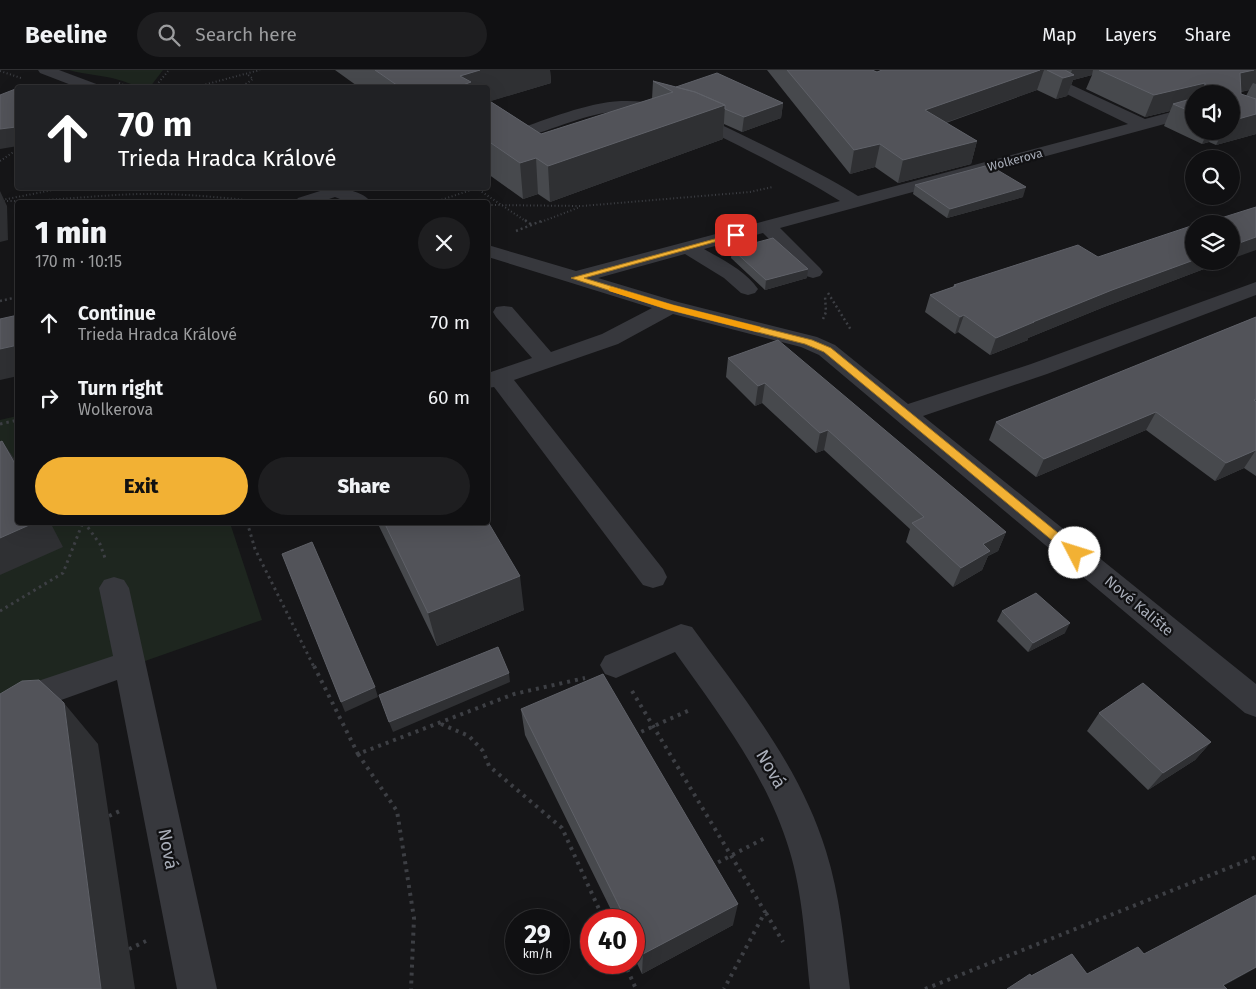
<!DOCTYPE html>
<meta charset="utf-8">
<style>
:root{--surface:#101012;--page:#1e1e20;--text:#f1f3f6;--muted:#9c9d9f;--line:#303032;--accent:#f2b134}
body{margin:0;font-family:"Fira Sans",sans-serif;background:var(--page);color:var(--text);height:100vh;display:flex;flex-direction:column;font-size:19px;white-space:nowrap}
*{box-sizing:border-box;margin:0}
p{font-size:16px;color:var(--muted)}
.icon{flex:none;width:28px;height:28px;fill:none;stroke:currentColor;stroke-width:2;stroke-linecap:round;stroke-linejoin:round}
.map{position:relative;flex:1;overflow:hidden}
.sheet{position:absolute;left:15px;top:130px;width:475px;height:325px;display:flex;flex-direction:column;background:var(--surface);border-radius:5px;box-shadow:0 5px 20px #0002,0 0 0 1px var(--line)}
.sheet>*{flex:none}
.guide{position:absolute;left:15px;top:15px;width:475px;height:105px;border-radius:5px;box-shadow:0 5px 20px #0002,0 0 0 1px var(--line);background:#202124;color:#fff;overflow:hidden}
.controls{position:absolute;left:1185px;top:15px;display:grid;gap:10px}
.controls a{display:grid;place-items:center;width:55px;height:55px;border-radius:50%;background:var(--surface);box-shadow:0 5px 20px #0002,0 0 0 1px var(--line);font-size:25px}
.speed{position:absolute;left:505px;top:839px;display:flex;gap:10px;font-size:25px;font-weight:700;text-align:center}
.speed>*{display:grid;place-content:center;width:65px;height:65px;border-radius:50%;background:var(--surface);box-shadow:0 5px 20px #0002,0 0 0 1px var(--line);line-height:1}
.speed small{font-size:12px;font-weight:400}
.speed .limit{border:8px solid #d22;background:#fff;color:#111}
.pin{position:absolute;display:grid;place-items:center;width:42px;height:42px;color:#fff;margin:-21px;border-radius:10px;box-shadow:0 2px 8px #0006}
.me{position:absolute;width:55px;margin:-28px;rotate:310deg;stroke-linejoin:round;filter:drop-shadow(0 0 4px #0008)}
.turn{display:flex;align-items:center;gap:18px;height:105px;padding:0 20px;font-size:22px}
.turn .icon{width:65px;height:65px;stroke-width:2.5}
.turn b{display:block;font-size:35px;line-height:42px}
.round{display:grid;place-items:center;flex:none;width:52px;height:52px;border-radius:26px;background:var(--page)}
.headline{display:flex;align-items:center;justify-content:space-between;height:85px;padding:0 20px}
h1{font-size:30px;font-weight:800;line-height:38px}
.action{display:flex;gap:10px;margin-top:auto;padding:10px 20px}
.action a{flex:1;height:58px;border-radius:30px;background:var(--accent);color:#111;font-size:20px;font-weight:800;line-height:58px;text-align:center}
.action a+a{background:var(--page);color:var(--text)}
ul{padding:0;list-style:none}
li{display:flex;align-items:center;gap:15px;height:75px;padding:0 20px}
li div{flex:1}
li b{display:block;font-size:19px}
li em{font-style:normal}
header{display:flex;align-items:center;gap:30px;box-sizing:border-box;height:70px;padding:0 25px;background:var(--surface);border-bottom:1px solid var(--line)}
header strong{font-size:24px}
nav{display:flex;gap:28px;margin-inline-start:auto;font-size:18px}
.search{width:350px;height:45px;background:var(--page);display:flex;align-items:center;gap:12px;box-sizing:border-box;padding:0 18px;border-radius:28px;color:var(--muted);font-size:19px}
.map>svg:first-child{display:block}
.green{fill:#1e261f}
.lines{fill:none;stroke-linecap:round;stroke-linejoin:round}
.path-far3{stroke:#3d3f44;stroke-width:2;stroke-dasharray:1 2.5;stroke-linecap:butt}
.path-far2{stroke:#3d3f44;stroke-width:2.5;stroke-dasharray:2 3;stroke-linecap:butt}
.path-far1{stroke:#3d3f44;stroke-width:3;stroke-dasharray:2.5 4;stroke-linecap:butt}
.path{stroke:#3d3f44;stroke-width:4;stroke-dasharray:3 5;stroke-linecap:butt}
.minor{fill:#37383d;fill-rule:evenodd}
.wall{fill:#47494d;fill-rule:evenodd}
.shaded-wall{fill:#2f3033}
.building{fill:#525359;stroke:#5f6168}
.route{fill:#f2b134;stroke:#9d7322}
.slow{fill:#f59e0b}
.labels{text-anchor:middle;stroke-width:4.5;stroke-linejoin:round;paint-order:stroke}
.far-street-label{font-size:12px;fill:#a8adb8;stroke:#111113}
.street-label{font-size:15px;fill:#a8adb8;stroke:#111113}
.near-street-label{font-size:18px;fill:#a8adb8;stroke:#111113}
</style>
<header>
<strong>Beeline</strong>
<div class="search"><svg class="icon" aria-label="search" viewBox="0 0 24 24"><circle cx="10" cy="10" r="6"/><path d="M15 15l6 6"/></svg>Search here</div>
<nav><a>Map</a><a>Layers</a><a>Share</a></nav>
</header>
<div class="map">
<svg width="1256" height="919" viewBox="0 0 1256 919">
<rect width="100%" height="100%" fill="#161618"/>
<path class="green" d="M69,0H163L150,17C138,18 130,13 119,10C103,5 86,5 69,0Z
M17,346L18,452L230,453L262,550L0,642V350Z"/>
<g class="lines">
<path class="path-far3" d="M0,1L21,8
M119,13L130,18
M154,18L169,0
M192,18L260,0
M240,18L253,9L247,4
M0,91L18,79
M476,118L527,152
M2,130L63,118
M0,131C48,132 93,125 141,124C182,123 225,128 266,132
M435,132L477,118
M488,135L582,136L750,122L773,117
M541,152L580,137"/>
<path class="path-far2" d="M525,150L532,155
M516,161L544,150
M828,223L851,260
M0,231L18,227
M823,249L826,242L825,226"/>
<path class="path-far1" d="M0,354L18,350
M84,452L100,474L105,488
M247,452L255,479L314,597
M0,541L63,503L83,452"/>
<path class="path" d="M314,596L358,684L514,624L585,608
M632,621L765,842L724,919
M441,654L469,666L483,681L489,696L562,758L604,850
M634,665L692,639
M358,684L397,741L414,848L411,919
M109,746L122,740
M711,796L765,768
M766,843L783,872
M129,879L146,871
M624,892L636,919
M925,919L1256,787"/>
<path class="minor" d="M38,0H59L99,15L101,18H79L40,3Z
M1008,0H1033L1048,4L1145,49L1194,36V46L780,158L820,198L823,202L820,206L813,208L806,206L763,163L704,179C723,190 746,201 758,219L755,223L748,225L741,223L724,208L685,184L598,208L678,232L817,267L835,275L908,334L1031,294L1256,212V225L1047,304L923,346L1256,614V647L1245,643L819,285L801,277L673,244L618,274L514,310L663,499L667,507L663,515L653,518L643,515L494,317L488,318V303L532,288L496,247L493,242L496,237L504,236L512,237L551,282L602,264L652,238L488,187V175L576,201L840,131C815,115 789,102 763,88C719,66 672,38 620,41C586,43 554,60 521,68L515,66L513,63L515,60C549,49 585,33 621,31C676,29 727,57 775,81C803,95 831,109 858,126L1128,54L1038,10L1010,3Z
M318,118C332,116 362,119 371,132H347L335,127L320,132H295L298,128L320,121Z
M114,507L124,510L129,518L217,919H177L117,610L22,644L11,640L6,630L11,620L113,586L99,518L104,510Z
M681,554L692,557C743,627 800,696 826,781C840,825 844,873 850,919H810C805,873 803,824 789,779C767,706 719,644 675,582L616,608L605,604L600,595L605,586Z"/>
</g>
<path class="wall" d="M335,0H550L551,13L490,31L541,64L652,29L653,11L676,17L783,33L781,48L742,62L724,54L723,69L550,132L538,124L523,129L488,104V18H360Z
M767,0H872L877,2L882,0H1256V64L1216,75L1209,72L1202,74L1164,56L1170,41L1145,47L1086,19L1092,5L1073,10L1067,26L1056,29L1037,20L946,53L977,71L971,94L898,113L875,97L850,104ZM1249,20L1246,26L1241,24V22ZM1194,24H1231V61H1194Z
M915,115L1023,127L947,148L913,124Z
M732,179L807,208L765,220L731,188Z
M1098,187L1194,191H1225L1104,237L1028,268V270L990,285L958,262L955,264L925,242L930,225L953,217L954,215Z
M1256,247V406L1244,398L1215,411L1146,360L1036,407L989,370L996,352Z
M728,288L1006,462L998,481L988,486L982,500L953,517L906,472L910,459L824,380L816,383L762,333L755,336L726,307Z
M377,452H488L524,540L437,576Z
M1002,541L1065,563L1028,582L997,551Z
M521,639L733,855L642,904L634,887V850H616L525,665Z
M1099,643L1211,672L1195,690L1148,720L1087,661Z"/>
<path class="shaded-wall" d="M480,0H550L551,13L488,32V18H461L460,6Z
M1040,0H1044L1037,20L919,62L925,40Z
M1072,0H1093L1092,5L1073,10L1067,26L1056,29L1063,8L1070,6Z
M1254,0H1256V14L1253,13L1249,20L1231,24L1240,3Z
M1205,13L1200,24H1194V35L1173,34L1170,41L1145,47L1154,25Z
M783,33L781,48L742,62L744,47Z
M725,35L723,69L550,132L548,96Z
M1256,44V64L1216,75L1223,61H1231V51Z
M16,57L18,76L0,79V59Z
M1208,61H1214L1209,72L1202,74Z
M977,71L971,94L898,113L903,90Z
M880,74L875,97L850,104L854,80Z
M536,88L538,124L523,129L520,93Z
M1026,117L1023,127L947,148L950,139Z
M0,121L7,136L8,170L0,172Z
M1256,167V180L1231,189V176Z
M1194,190V191H1225L1104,237L1028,268V270L990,285L996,268L1033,252L1112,220Z
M808,199L807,208L765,220L766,210Z
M964,245L958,262L955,264L960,247Z
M18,275V306L0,310V279Z
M765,313L762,333L755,336L758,316Z
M1156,342L1146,360L1036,407L1044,389Z
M828,360L824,380L816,383L820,363Z
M2,371L18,394V399Z
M1256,380L1244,398L1215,411L1226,393Z
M36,452H50L63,477L0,505V468Z
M1006,462L998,481L988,486L982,500L953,517L961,498L983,474Z
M520,506L524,540L437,576L428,543Z
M1070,553L1065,563L1028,582L1033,573Z
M509,603L510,612L393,662L389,652Z
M375,617L378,627L345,642L341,632Z
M64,633L98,674L135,919H101Z
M1211,672L1195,690L1148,720L1163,703Z
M738,834L733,855L642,904L643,884Z
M1256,897V898L1218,919L1223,915Z"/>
<path class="building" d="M375,0H480L460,6L471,12L463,15L468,18H401Z
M787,0H872L877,2L882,0H1040L925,40L977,71L903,90L880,74L854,80Z
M1047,0H1065L1074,5L1063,8Z
M1099,0H1254L1240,3L1241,24L1256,29V44L1231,51V24H1205V13L1154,25Z
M717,3L783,33L744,47L725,39V35L695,22L676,17Z
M653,11L695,22L725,35L548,96L536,88L520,93L488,71V30L541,64L673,22Z
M36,16L40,18H22Z
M18,18V64H17L16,57L0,59V25Z
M1194,28V43L1173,34Z
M989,95L1026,117L950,139L915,115Z
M1256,137V167L1231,176V154H1196L1200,152L1202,154Z
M1194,155V190L1112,220L1033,252H1034L996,268L964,245L960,247L930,225L956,216L954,215L1078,175L1098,187Z
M773,168L808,199L766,210L732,179Z
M18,245V275L0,279V249Z
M1256,247V329L1254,330L1256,332V380L1226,393L1156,342L1044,389L996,352Z
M778,270L1006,462L983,474L990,481L961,498L912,453L924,447L828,360L820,363L765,313L758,316L728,288Z
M2,371L18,399V452H36L0,468V372Z
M384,452H488L520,506L428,543Z
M312,472L375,617L341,632L282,484Z
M1036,523L1070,553L1033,573L1002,541Z
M498,577L509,603L389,652L379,625Z
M603,604L738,834L643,884L634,866V850H626L521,639Z
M39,610L64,633L101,919H0V624L22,611Z
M1143,613L1211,672L1163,703L1099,643Z
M1256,825V897L1223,915L1227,919H1007L1030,904L1031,906L1072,884L1087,904L1138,877L1144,884Z"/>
<path class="route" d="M733,164L740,165L584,208L673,235L812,270L831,278L1079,480L1081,483L1079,486H1071L824,282L805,274L666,239L571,208Z"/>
<path class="slow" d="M612,217L673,235L760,257L761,259L757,262L666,239L609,221V218Z"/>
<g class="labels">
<g class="far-street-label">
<text transform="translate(1015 90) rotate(-15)" y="4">Wolkerova</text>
</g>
<g class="street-label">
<text transform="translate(1139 536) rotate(40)" y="5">Nové Kalište</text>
</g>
<g class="near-street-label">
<text transform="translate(771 699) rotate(60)" y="6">Nová</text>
<text transform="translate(168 779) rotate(79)" y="6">Nová</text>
</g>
</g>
</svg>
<div class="controls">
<a><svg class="icon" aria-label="sound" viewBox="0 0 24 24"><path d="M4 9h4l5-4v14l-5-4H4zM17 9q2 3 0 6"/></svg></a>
<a><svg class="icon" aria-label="search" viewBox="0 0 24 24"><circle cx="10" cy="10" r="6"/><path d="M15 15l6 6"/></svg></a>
<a><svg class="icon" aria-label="layers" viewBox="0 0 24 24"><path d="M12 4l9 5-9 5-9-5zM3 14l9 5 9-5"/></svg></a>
</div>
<div class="speed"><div>29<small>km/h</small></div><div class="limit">40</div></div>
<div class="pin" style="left:736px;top:165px;background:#d93025"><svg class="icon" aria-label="arrive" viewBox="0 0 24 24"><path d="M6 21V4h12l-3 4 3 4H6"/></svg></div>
<svg class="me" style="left:1075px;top:483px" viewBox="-20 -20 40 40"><circle r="19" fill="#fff"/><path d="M0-13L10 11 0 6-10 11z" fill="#f2b134"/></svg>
<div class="guide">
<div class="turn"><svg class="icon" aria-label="ahead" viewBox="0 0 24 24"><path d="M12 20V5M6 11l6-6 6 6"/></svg><div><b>70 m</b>Trieda Hradca Králové</div></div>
</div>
<section class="sheet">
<div class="headline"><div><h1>1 min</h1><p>170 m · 10:15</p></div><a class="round"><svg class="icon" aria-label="close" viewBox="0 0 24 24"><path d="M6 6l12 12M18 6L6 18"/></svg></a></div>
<ul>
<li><svg class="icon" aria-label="ahead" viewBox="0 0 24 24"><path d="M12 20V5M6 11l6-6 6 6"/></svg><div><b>Continue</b><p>Trieda Hradca Králové</p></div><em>70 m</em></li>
<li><svg class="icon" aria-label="right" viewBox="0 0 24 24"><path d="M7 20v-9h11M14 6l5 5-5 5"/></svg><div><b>Turn right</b><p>Wolkerova</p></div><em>60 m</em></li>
</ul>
<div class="action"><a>Exit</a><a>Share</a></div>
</section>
</div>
